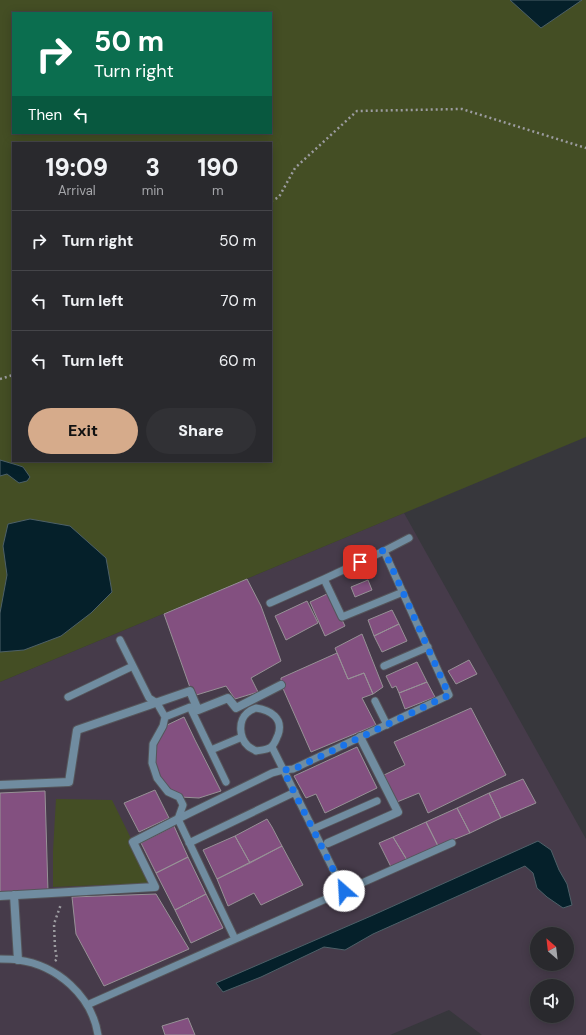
<!DOCTYPE html>
<style>
:root{--surface:#29292d;--page:#313135;--text:#f1f3f6;--muted:#a5a6aa;--line:#454549;--accent:#d6ab8b}
body{margin:0;font-family:"DM Sans",sans-serif;background:var(--page);color:var(--text);height:100vh;display:flex;flex-direction:column;font-size:15px;white-space:nowrap}
*{box-sizing:border-box;margin:0}
p{font-size:13px;color:var(--muted)}
.icon{flex:none;width:22px;height:22px;fill:none;stroke:currentColor;stroke-width:2;stroke-linecap:round;stroke-linejoin:round}
.map{position:relative;flex:1;overflow:hidden}
.drawer{position:absolute;left:12px;top:142px;width:260px;height:320px;display:flex;flex-direction:column;background:var(--surface);border-radius:0px;box-shadow:0 2px 10px #0003,0 0 0 1px var(--line)}
.drawer>*{flex:none}
.top-card{position:absolute;left:12px;top:12px;width:260px;height:122px;border-radius:0px;box-shadow:0 2px 10px #0003,0 0 0 1px var(--line);background:#0b6e4f;color:#fff;overflow:hidden}
.needle{width:26px;rotate:332deg}
.fabs{position:absolute;left:530px;top:927px;display:grid;gap:8px}
.fabs a{display:grid;place-items:center;width:44px;height:44px;border-radius:50%;background:var(--surface);box-shadow:0 2px 10px #0003,0 0 0 1px var(--line);font-size:20px}
.pin{position:absolute;display:grid;place-items:center;width:34px;height:34px;color:#fff;margin:-17px;border-radius:8px;box-shadow:0 2px 6px #0006}
.me{position:absolute;width:44px;margin:-22px;rotate:334deg;stroke-linejoin:round;filter:drop-shadow(0 0 3px #0008)}
.turn{display:flex;align-items:center;gap:14px;height:84px;padding:0 16px;font-size:18px}
.turn .icon{width:52px;height:52px;stroke-width:2.5}
.turn b{display:block;font-size:28px;line-height:34px}
.then{display:flex;align-items:center;height:38px;padding:0 16px;background:#0003;gap:8px;font-size:15px}
.eta{display:flex;justify-content:space-evenly;align-items:center;height:68px;text-align:center}
.eta b{font-size:24px;font-weight:800;line-height:28px}
.action{display:flex;gap:8px;margin-top:auto;padding:8px 16px}
.action a{flex:1;height:46px;border-radius:24px;background:var(--accent);color:#111;font-size:16px;font-weight:800;line-height:46px;text-align:center}
.action a+a{background:var(--page);color:var(--text)}
ul{padding:0;list-style:none}
li{display:flex;align-items:center;gap:12px;height:60px;padding:0 16px;border-top:1px solid var(--line)}
li div{flex:1}
li b{display:block;font-size:15px}
li em{font-style:normal}
.map>svg:first-child{display:block}
.industrial{fill:#463b4a;fill-rule:evenodd}
.green{fill:#444e24;fill-rule:evenodd}
.water{fill:#05202a;stroke:#4d6068}
.building{fill:#835080;stroke:#979196}
.lines{fill:none;stroke-linecap:round;stroke-linejoin:round}
.lane-casing{stroke:#55555a;stroke-width:9}
.street-casing{stroke:#55555a;stroke-width:10}
.path{stroke:#9c9ca0;stroke-width:2.5;stroke-dasharray:2 3;stroke-linecap:butt}
.lane{stroke:#708ca0;stroke-width:7}
.street{stroke:#708ca0;stroke-width:8}
.route{stroke:#1a73e8;stroke-width:7;stroke-dasharray:0 12.6}
</style>
<div class="map">
<svg width="586" height="1035" viewBox="0 0 586 1035">
<rect width="100%" height="100%" fill="#37373c"/>
<path class="industrial" d="M404,513L586,839V1035H482L449,1010L390,1035H0V682ZM537,934H567V964H537ZM537,986H567V1016H537Z"/>
<path class="green" d="M0,0H586V437L0,682ZM13,13H271V133H13ZM13,143H271V461H13Z
M56,799L112,800L153,883L53,887V851Z"/>
<path class="water" d="M510,0H582L541,28Z
M0,460L17,465L23,467L30,477L27,481L19,483L7,474L0,476Z
M30,519L70,526L106,558L112,592L91,613L61,636L24,650L0,652V613L7,575L3,546L8,524Z
M538,841L551,850L559,870L567,884L572,905L563,908L547,897L537,888L533,873L525,866L373,934L345,950L324,947L261,977L223,992L216,983L371,916Z"/>
<path class="building" d="M247,579L261,606L281,661L251,678L258,692L235,699L226,686L193,696L164,614Z
M368,580L372,590L355,597L351,587Z
M329,593L345,626L325,636L310,602Z
M307,601L318,623L286,640L275,616Z
M392,610L399,624L374,636L368,620Z
M399,624L407,641L382,652L374,636Z
M362,634L383,687L373,694L364,673L348,679L335,648Z
M337,653L348,679L364,673L373,694L362,698L376,725L311,752L281,684V678Z
M469,660L477,674L456,684L448,671Z
M417,662L427,682L399,693L396,686L392,688L386,676Z
M427,682L435,697L405,709L399,693Z
M471,708L506,775L428,813L419,793L397,802L384,775L405,765L394,742Z
M184,717L195,740L221,791L199,798L180,797L170,793L158,778L154,763L155,744L165,726Z
M357,747L377,788L325,813L316,794L306,798L294,776Z
M523,779L536,803L501,818L489,793Z
M155,790L169,818L139,832L124,803Z
M45,791L48,892L0,895V793Z
M489,793L501,818L470,833L457,808Z
M457,808L470,833L438,846L426,822Z
M267,819L272,827L282,846L250,863L235,836Z
M426,822L438,846L407,860L393,837Z
M174,826L188,857L156,873L141,843Z
M235,836L250,863L217,879L203,850Z
M393,837L407,860L391,867L379,843Z
M282,846L303,885L261,905L254,893L228,906L217,879Z
M188,857L206,894L175,910L156,873Z
M156,894L189,949L104,986L76,934L72,897Z
M206,894L223,928L191,943L175,910Z
M188,1018L195,1035H165L162,1026Z"/>
<g class="lines">
<g class="lane-casing">
<path id="lane" d="M384,551L409,538
M324,579L342,617L403,592
M120,640L149,698L157,703L165,717L163,726L153,744L152,763L157,778L168,792L179,797L183,805L178,819L235,939
M384,666L428,647
M68,697L133,666
M375,701L387,725
M256,708C270,710 284,718 278,735C276,739 275,744 271,747C267,750 261,750 256,751C253,749 250,748 248,746C239,738 238,721 247,713C249,711 253,709 256,708Z
M165,717L190,707L226,782
M272,747L344,891
M211,750L242,737
M178,819L272,773L283,770L293,769L449,695L384,551L324,579L270,603
M313,829L377,801
M189,843L295,792
M0,959C6,959 13,959 18,960C57,965 92,996 98,1035
M87,1005L452,843"/>
</g>
<g class="street-casing">
<path id="street" d="M0,785L69,782L77,730L190,691L198,710L228,698L236,708L281,685
M328,843L398,812L360,737
M14,895L18,960
M0,896L155,887L133,842L178,819"/>
</g>
<path class="path" d="M271,201L279,197L295,168L357,111L462,109L586,148
M0,379L13,375
M55,961L57,959L55,948L54,924L61,904"/>
<use href="#lane" class="lane"/>
<use href="#street" class="street"/>
</g>
<g class="lines">
<path class="route" d="M344,891L283,770L294,769L449,695L384,550L360,562"/>
</g>
</svg>
<div class="fabs">
<a><svg class="needle" viewBox="-14 -14 28 28"><path d="M0-13l5 13h-10z" fill="#e53935"/><path d="M0 13l5-13h-10z" fill="#a5a6aa"/></svg></a>
<a><svg class="icon" aria-label="sound" viewBox="0 0 24 24"><path d="M4 9h4l5-4v14l-5-4H4zM17 9q2 3 0 6"/></svg></a>
</div>
<div class="pin" style="left:360px;top:562px;background:#d93025"><svg class="icon" aria-label="arrive" viewBox="0 0 24 24"><path d="M6 21V4h12l-3 4 3 4H6"/></svg></div>
<svg class="me" style="left:344px;top:891px" viewBox="-20 -20 40 40"><circle r="19" fill="#fff"/><path d="M0-13L10 11 0 6-10 11z" fill="#1a73e8"/></svg>
<div class="top-card">
<div class="turn"><svg class="icon" aria-label="right" viewBox="0 0 24 24"><path d="M7 20v-9h11M14 6l5 5-5 5"/></svg><div><b>50 m</b>Turn right</div></div>
<div class="then">Then<svg class="icon" aria-label="left" viewBox="0 0 24 24"><path d="M17 20v-9H6M10 6l-5 5 5 5"/></svg></div>
</div>
<section class="drawer">
<div class="eta">
<div><b>19:09</b><p>Arrival</p></div>
<div><b>3</b><p>min</p></div>
<div><b>190</b><p>m</p></div>
</div>
<ul>
<li><svg class="icon" aria-label="right" viewBox="0 0 24 24"><path d="M7 20v-9h11M14 6l5 5-5 5"/></svg><div><b>Turn right</b></div><em>50 m</em></li>
<li><svg class="icon" aria-label="left" viewBox="0 0 24 24"><path d="M17 20v-9H6M10 6l-5 5 5 5"/></svg><div><b>Turn left</b></div><em>70 m</em></li>
<li><svg class="icon" aria-label="left" viewBox="0 0 24 24"><path d="M17 20v-9H6M10 6l-5 5 5 5"/></svg><div><b>Turn left</b></div><em>60 m</em></li>
</ul>
<div class="action"><a>Exit</a><a>Share</a></div>
</section>
</div>
